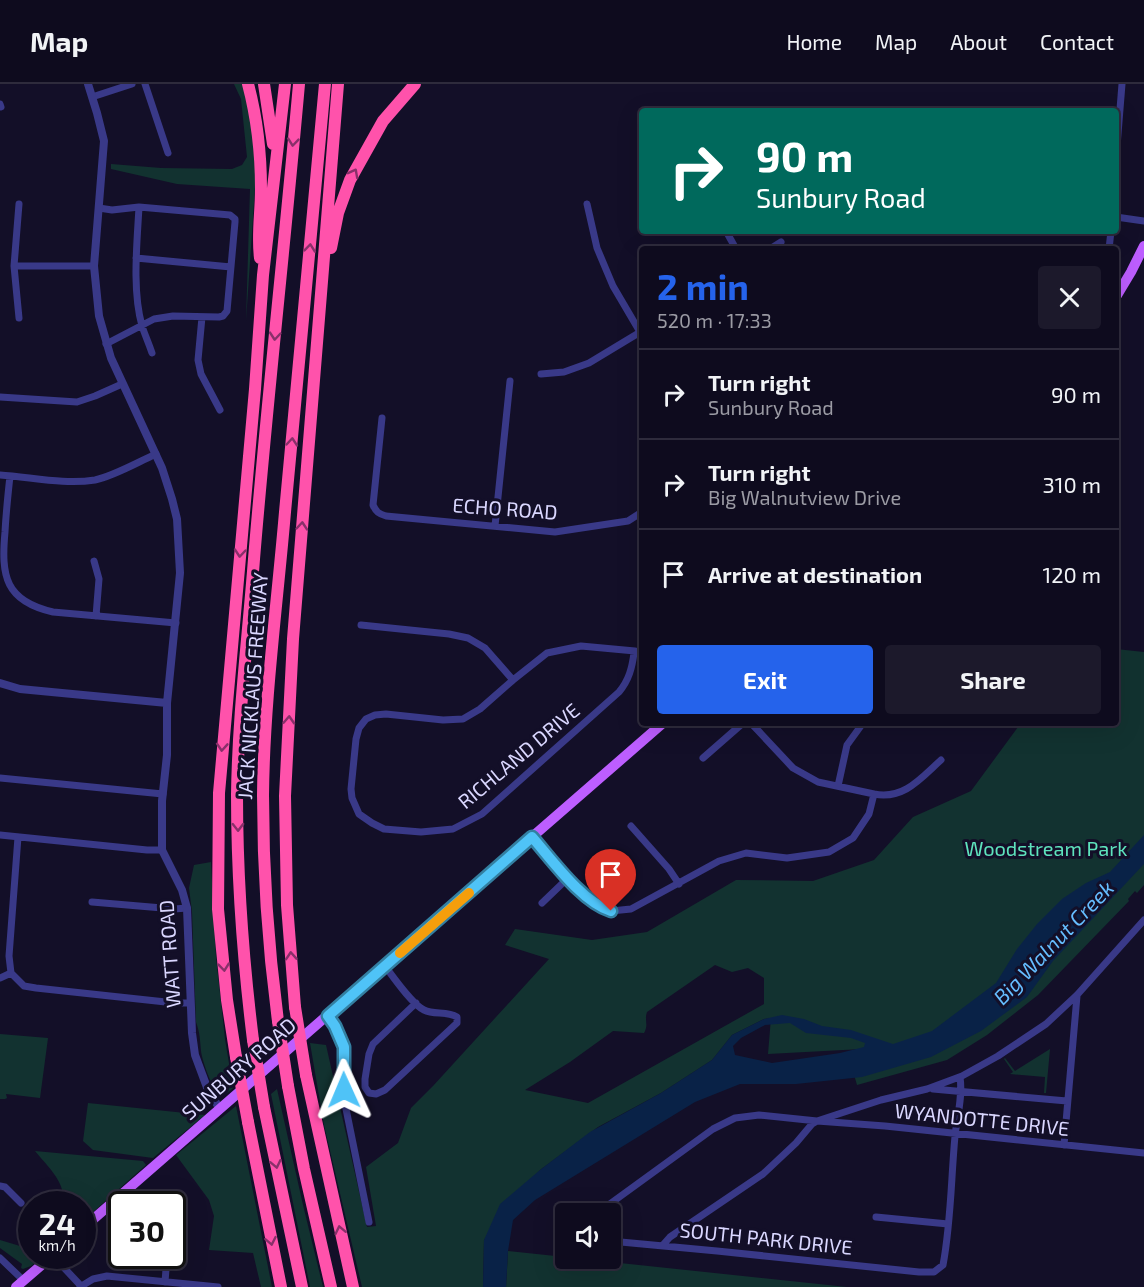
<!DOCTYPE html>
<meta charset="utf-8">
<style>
:root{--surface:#0e0b1e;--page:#1c192b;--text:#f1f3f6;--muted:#9b9ba4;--line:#2e2b3c;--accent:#2563eb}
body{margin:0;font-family:"Exo 2",sans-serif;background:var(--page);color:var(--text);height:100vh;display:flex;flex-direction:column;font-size:22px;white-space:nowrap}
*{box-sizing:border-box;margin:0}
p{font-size:20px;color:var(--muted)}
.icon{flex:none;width:33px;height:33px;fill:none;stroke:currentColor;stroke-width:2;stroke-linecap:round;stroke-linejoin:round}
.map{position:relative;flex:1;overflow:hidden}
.side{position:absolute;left:639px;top:162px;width:480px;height:480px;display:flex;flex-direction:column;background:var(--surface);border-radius:6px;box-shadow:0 6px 24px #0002,0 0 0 2px var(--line)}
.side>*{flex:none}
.guide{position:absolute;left:639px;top:24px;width:480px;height:126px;border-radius:6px;box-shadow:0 6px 24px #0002,0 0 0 2px var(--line);background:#00695c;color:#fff;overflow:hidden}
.fabs{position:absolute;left:555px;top:1119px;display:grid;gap:12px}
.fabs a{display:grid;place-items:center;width:66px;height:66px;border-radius:6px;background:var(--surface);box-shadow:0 6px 24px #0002,0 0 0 2px var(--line);font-size:30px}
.speed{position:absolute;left:18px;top:1107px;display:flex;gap:12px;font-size:30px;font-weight:700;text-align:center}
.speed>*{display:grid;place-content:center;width:78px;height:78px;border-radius:50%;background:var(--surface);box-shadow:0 6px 24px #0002,0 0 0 2px var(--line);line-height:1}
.speed small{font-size:15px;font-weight:400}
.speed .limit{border:3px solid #111;border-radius:9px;background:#fff;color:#111}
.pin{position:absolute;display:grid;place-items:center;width:51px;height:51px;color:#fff;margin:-62px -26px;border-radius:50% 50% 50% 0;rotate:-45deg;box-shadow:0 0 6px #0007}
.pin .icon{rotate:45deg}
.me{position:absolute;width:66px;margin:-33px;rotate:359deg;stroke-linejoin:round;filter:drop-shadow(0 0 4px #0008)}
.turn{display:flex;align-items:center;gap:21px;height:126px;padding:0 18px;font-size:27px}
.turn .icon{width:78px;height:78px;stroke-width:2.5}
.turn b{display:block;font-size:42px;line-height:51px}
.round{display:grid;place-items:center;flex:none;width:63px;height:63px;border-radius:6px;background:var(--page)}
.overview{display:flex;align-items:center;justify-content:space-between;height:102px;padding:0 18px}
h1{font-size:36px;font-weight:700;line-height:45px;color:var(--accent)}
.cta{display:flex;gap:12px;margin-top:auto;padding:12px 18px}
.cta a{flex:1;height:69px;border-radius:6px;background:var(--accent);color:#fff;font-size:24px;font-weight:700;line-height:69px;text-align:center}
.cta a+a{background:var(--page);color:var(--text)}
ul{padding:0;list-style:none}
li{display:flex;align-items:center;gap:18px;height:90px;padding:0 18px;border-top:2px solid var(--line)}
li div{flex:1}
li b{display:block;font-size:22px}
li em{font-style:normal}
header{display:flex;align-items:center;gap:36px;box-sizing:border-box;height:84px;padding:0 30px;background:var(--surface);border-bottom:2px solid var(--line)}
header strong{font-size:28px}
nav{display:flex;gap:33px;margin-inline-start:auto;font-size:21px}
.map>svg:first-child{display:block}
.green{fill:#123230;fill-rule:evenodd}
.water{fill:#092247;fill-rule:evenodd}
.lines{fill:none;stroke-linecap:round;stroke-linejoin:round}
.minor{stroke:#393988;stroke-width:7}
.tertiary{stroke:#393988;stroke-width:8}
.primary{stroke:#bd5eff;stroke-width:10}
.motorway{stroke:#ff52ab;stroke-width:12}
.motorway-bridge{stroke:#ff52ab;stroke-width:12}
.oneway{stroke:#89306a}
.route-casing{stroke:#337fa1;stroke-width:15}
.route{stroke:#4fc3f7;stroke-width:10}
.slow{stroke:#f59e0b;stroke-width:10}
.labels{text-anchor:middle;stroke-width:6;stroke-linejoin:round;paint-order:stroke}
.street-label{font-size:20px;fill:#dad7ff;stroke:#130f28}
.park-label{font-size:20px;fill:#5ee3bd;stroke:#130f28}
.water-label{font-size:21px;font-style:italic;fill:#65bdff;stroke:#130f28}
</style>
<header>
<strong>Map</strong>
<nav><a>Home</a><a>Map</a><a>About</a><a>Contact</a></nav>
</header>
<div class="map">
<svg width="1144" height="1203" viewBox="0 0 1144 1203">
<rect width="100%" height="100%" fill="#130f28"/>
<path class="green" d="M234,0H244L255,58V104L246,237L250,105L177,100L111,85V80L161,84L232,85L242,81L247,73L241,15Z
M1116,565L1144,568V801L1137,809L1135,807L1128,815L1129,817L1038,911L987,951L947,976L857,1001L849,973L862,965L768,970L771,934L764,935L732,951L712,976L661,1009L598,1043L540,1086L484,1156L483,1203H362L324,1041L310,959L326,961L367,1143L376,1142L366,1083L398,1059L411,1024L433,1002L549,875L505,861L515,845L592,856L647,848L736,796L813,797L874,776L913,733L971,707L1021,639H1116ZM715,881L732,888L748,884L764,894V920L588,1019L525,1006L570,978L613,947L644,949C649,940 644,937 647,928Z
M211,778L216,873L225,955L233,1004C230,1007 226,1011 221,1010C212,1007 202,976 201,967C200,956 200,949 196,938L192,828L189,804L194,781Z
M0,950L48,954L40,1014L6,1010L7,1014L5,1015H0Z
M1050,965L1046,1009H1044L1045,993L1010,990L1013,988L1004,975L1005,974L1015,987Z
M277,1005L303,1121L323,1203H310L271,1010Z
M88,1019L205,1031L153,1074L93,1066L83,1057Z
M236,1022L272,1203H261L253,1169L209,1166L214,1132L209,1116L176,1071Z
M35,1067L143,1077L146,1081L83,1137L82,1120H62C68,1100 47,1082 35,1067Z
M0,1156L20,1162L31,1159L32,1172H43L31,1182L23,1185L21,1184L22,1180L0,1164Z
M508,1167L565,1173L566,1174L582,1175L847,1203H506Z"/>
<path class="water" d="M1144,751V780L1053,877L1027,913L981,947L931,973L862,993L796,1000H740L695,1018L535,1116L513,1136L508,1167L506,1203H483L484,1156L500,1120L540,1086L590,1048L661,1009L712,976L732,951L764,935L782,931L804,935L822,942L851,946L893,960L932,947L996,899L1017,865L1037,840L1062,815L1086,799L1110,788ZM790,939L806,949L851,954L865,959L864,963L840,969L772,979L735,971L733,962L741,954L765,941Z"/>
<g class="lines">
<path class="minor" d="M145,0L168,69
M92,13L132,0
M0,20L1,23
M1116,75L1122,0
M587,120L597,164L613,202L640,248
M139,123C137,160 132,206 142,242C145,251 149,260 152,269
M99,124L112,126L139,123L230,131L235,135V138L227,227L223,232L219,233L173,232L154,235L106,260
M1116,133L1144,137
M726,147L736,165
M770,165L781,158
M1109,165L1111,147
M136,174L231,183
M14,182H94
M202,233L198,276L201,290L220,326
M19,234L14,182L19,120
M541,290L564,288L589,279L642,247
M0,313L77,318L95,312L122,300
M382,334L373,421C376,428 379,430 386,432L555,448L628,437L642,428
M0,391C31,393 64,401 95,396C114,392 138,378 156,370
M10,392C8,410 6,429 5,448C1,492 5,517 53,528L176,539
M495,442L510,297
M94,477L99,495L96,532
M361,541L449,550L468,554L485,564L513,596
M634,569C632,584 629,596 619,608L482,730L453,745L421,748L384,745L372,739L359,730L352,714L351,705L356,655L359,644L366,635L375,631L386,630L443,636L463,635L480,625L513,596L547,569L581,562L635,567L634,569L642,570
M751,639L793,684L818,698L874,710C904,716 921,694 941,676
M703,674L743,639
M0,694L163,710
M838,702L847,661L863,639
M631,742L669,785L679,800
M0,751L147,766H162
M533,753L568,794L590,816L599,823L611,827L631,825L719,777L746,769L787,774L829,768L853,754L869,730L874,710
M92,818L174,825L187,824
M542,819L568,794
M385,882C394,894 412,920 424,926C434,931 447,927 457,933V939L385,1006L376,1010L369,1009L365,1003V995L369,970L373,960L416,919
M11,889L24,902L36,904L175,919H190
M11,889L9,872L18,753
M0,894L11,889
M328,932L335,942L344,963V1015L369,1138
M933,1005L1067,1017
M1064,1061L1077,912
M0,1102L5,1103L21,1119
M596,1130L713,1045L735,1034L759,1031L817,1037L881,1016L927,1005L962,992L998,972L1046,940L1077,911L1144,836
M876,1133L948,1140
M610,1157L717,1167L919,1188H934L943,1181C951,1139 951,1095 955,1052C957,1033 963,1012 960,993
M662,1162L670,1153L763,1090L796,1059L812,1040L817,1037L885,1042L1144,1069
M53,1172L81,1202
M0,1174L23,1196
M165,1198L167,1172
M80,1203L93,1195L107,1192L218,1203"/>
<path class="tertiary" d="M88,0L97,29L104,57L94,182L99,232L111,274L162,384L172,415L177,435L180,489L167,619V671L162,717V766L182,806L187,824L192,949L195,971L208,1006L220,1025
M0,599L20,605L167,619"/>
<path class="primary" d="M1116,213L1131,188L1144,162
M82,1145L663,639
M16,1203L52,1172"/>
<path class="motorway" d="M248,0C257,34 261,70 261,105C261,129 257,151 260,174
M264,0L273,60
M331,164L338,129L350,96L383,37L415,0
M295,923L287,821L285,712L293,555L338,0
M278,937C268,862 263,787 263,711C264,617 277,522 285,428C299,286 312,143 325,0
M253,956C243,875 237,793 237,711C238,632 248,554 254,475C267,317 285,159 299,0
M236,973L227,916L218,825L219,709L255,305L263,191L285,0
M306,991L353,1203
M288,1002L304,1085L331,1203
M264,1023L302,1203
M248,1038L281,1203"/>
<path class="motorway-bridge" d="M295,923L306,991
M278,937L288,1002
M253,956L264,1023
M236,973L248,1038"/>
</g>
<defs><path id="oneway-chevron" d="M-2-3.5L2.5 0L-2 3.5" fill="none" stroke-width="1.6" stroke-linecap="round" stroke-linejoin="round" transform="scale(1.5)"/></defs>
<g class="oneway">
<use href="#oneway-chevron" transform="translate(293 58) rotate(96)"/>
<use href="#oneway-chevron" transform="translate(354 89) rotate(-62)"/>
<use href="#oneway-chevron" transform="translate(310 164) rotate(-84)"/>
<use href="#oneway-chevron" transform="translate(275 252) rotate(95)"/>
<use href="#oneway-chevron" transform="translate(292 358) rotate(-85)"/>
<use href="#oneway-chevron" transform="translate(302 442) rotate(-85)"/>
<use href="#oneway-chevron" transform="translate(240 469) rotate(95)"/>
<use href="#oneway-chevron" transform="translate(289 636) rotate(-87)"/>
<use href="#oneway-chevron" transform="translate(222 663) rotate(94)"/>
<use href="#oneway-chevron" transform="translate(238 743) rotate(89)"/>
<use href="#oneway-chevron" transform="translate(291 872) rotate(-94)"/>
<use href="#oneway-chevron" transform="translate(224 883) rotate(84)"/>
<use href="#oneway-chevron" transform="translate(276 1080) rotate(78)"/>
<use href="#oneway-chevron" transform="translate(340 1146) rotate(-102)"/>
<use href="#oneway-chevron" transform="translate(271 1157) rotate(79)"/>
</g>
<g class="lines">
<g class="route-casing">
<path id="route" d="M344,1006V963L335,942L328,932L532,753C553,777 581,817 611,827"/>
</g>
<use href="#route" class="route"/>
<path class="slow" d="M400,869L469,809"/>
</g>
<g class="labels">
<g class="street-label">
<text transform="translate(505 425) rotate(4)" y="7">ECHO ROAD</text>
<text transform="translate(253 602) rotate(-86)" y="7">JACK NICKLAUS FREEWAY</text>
<text transform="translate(519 672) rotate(-40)" y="7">RICHLAND DRIVE</text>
<text transform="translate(170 870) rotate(-94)" y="7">WATT ROAD</text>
<text transform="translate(239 985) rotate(-41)" y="7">SUNBURY ROAD</text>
<text transform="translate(982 1036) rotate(6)" y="7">WYANDOTTE DRIVE</text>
<text transform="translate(766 1155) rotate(6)" y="7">SOUTH PARK DRIVE</text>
</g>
<g class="park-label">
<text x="1046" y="772">Woodstream Park</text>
</g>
<g class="water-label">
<text transform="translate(1054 859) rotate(-46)" y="7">Big Walnut Creek</text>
</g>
</g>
</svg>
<div class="fabs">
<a><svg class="icon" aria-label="sound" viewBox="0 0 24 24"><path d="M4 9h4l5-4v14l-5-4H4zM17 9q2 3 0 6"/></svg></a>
</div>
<div class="speed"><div>24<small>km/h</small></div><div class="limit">30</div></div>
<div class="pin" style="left:611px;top:827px;background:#d93025"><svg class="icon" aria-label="arrive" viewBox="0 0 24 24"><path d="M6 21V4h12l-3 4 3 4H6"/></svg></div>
<svg class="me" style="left:344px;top:1006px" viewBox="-20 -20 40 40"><path d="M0-17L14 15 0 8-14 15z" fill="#4fc3f7" stroke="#fff" stroke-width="4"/></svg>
<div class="guide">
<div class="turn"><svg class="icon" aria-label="right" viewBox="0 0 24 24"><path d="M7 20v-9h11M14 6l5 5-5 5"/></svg><div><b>90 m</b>Sunbury Road</div></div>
</div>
<section class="side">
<div class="overview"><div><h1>2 min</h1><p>520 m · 17:33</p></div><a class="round"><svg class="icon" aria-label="close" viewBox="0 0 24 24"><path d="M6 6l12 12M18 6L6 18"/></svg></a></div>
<ul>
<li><svg class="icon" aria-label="right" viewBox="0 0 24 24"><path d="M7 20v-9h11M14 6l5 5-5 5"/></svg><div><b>Turn right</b><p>Sunbury Road</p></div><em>90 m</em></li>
<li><svg class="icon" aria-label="right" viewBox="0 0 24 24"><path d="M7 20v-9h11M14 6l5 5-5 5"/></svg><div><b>Turn right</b><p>Big Walnutview Drive</p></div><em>310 m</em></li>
<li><svg class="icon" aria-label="arrive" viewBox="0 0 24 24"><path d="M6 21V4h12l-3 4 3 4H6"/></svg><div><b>Arrive at destination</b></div><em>120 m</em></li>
</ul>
<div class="cta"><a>Exit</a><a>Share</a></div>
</section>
</div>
